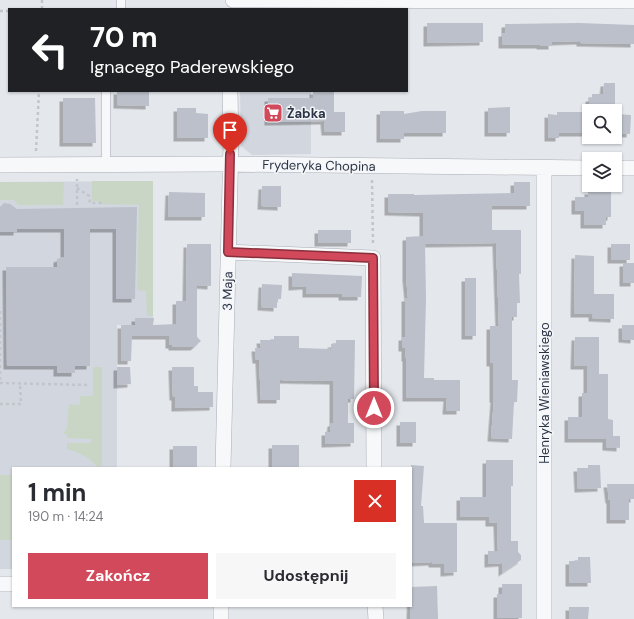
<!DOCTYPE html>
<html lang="pl">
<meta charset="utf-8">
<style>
:root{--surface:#fff;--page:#f7f7f7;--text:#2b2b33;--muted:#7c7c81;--accent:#d1495b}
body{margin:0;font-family:"DM Sans",sans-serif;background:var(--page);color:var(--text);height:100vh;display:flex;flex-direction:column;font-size:15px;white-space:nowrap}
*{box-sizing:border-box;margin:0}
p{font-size:13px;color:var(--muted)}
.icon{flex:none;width:22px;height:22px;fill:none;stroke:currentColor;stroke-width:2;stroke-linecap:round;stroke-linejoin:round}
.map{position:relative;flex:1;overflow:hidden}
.sheet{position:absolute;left:12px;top:467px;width:400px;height:140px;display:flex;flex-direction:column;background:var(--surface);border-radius:0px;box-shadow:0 1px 3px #0004}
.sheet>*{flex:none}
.top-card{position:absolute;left:8px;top:8px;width:400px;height:84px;border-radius:0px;box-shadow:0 1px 3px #0004;background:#202124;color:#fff;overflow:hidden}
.fabs{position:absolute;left:582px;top:104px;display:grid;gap:8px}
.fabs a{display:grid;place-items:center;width:40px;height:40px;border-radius:0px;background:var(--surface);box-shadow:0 1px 3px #0004;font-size:20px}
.pin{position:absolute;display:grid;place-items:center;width:34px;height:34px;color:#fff;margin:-41px -17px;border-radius:50% 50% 50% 0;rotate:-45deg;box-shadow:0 0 4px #0007}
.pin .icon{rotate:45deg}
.me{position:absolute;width:44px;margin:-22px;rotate:0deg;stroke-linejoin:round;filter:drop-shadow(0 0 3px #0008)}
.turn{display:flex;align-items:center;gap:14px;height:84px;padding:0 16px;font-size:18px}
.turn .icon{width:52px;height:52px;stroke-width:2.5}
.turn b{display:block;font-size:28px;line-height:34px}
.round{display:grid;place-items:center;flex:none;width:42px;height:42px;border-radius:0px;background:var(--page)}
.overview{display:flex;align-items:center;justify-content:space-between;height:68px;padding:0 16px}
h1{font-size:24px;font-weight:700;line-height:30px}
.primary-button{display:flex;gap:8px;margin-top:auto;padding:8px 16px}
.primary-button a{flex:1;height:46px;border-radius:0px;background:var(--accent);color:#fff;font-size:16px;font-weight:700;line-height:46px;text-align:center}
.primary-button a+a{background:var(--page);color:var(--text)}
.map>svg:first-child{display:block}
.built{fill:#d2d6de}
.green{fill:#c9d6c5}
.building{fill:#bbc0ca;filter:url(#shadow)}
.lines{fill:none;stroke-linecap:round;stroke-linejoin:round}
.lane-casing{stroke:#a9aeb7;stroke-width:9}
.street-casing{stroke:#a9aeb7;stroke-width:16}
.path{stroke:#c2c5cb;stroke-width:2.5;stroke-dasharray:3 3;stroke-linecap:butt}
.lane{stroke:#f7f8fa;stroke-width:8}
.street{stroke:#f7f8fa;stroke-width:15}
.route-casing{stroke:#882f3b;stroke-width:10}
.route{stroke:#d1495b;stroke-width:7}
.labels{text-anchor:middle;stroke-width:3;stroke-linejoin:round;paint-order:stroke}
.poi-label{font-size:13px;font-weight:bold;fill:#2b3445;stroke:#f4f6f9;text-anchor:start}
.street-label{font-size:13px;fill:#2b3445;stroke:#f4f6f9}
</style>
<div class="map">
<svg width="634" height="619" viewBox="0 0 634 619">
<defs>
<filter id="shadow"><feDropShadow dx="-3.5" dy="3.5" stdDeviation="0" flood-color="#0004"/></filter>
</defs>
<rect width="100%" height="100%" fill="#e4e7ec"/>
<path class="built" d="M240,91H311V154L252,155L241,146Z
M153,181V325H117V468H13V569H0V182Z"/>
<path class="green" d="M92,181H153V316H147L146,291L137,290L139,205L102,204V202L92,201Z
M0,182H64L63,205H18L14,200H0Z
M93,367H102V468H98C91,458 79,452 67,449V443H91V439L67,438V434H63L67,428L69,404L80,405V396H93Z
M0,475H13V540H0Z"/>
<path class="building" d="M427,23H483V42L427,43Z
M579,23L634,25V44L580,43V41L552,42V46H540V45H502V33H505V24Z
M604,83H615V111H589V98H592V94H603Z
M117,91H149V106L117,105Z
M313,91H334V112H345V132H325L324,121L268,122V98H313Z
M63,98H95L96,143H63Z
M510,107V133H488V108Z
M177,108H196V113L208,114V138H177Z
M380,111H404V114L422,111H446V133H404V139H380Z
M557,112H587L586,133H559V138H548V114L557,115Z
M615,114L631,115L630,134L615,133Z
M514,182H530V206H492V230H521V274H519L520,303H517V317H512V380H518L517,402H514L512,439L491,438L494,399H493V363H490V326H499L496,243L425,244L426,298L424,378H434V380H460V411H446L447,398H406V358H405V348H402V337H405V298H408L406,277V237L423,236V213L388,212V194H414V195L514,193Z
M262,186H281V207L261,206Z
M588,191H611V217H606V225H584V211H575V197H588Z
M169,192L205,193V217H168Z
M4,203L10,204L17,209L137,207L135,299H116V229H90V366H75V373H57V366H7L6,267H57V259L64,257V229H17V232H0V207Z
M318,230H351V243H318Z
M187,244H211V286L197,285V337L201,341L194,347H172V345H169V336H132L131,361H121V325H135V318H154L153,325L176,324V301H186Z
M611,244H630V260H611Z
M575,255L594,256V294H614V319L592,318V314H574Z
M623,263H634V283H623Z
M292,273L362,276L361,297H342V294H306V286L292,287Z
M465,278H476V336H465Z
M262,284L282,285L281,299H277V308L261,307Z
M622,325H634V340L622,339Z
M274,336H299V348L331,349V344H336V340H355L354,399H348V423H354V443L325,444V432H330L331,423H333V381L280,380V400H261L259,360H256L255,348H261L260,340H274Z
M575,337H599V374H608V419L613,420V436H620V448L606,447V439H568V417H582V393H587V366H574Z
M117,367H130L131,384L117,385Z
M172,367H194V386H198V392H213V407L175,408V397H173Z
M400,422H416V443H400Z
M272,445H299V467H272Z
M173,446H197V468H173Z
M486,460H513V486H511V541H518V552L521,555V560L502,573V563L488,564V551H498L497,523H489V517H460V497H486Z
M411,465L424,466L421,506H423L424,523H457V572L444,573V564H432V562L411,563Z
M588,465H600L601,488L578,489L577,468H588Z
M607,484H634V499H629V520H610V500H609Z
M578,557H590L591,583H569V561H578Z
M502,584H522V618H497V594H502Z
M437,586L438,619H410L411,587Z
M569,607H589L588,619H569Z"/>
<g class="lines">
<g class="lane-casing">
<path id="lane" d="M121,0V9
M106,165V91"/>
</g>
<g class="street-casing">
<path id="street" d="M233,0L634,1
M0,165L220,164L589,168
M615,168H634
M228,252L373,258L374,468
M223,468L231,143L230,91
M0,584H13
M375,606L376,619
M221,619V606
M544,619V168"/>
</g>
<path class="path" d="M42,9V0
M0,11H9
M36,151L39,91
M372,180L373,245
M77,188L89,196L90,203H101V205
M77,205V179
M0,311V383L88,385
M0,404H21L20,384"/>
<use href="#lane" class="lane"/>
<use href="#street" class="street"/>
</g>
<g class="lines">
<g class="route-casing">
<path id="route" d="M230,154L228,252L373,258L374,408"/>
</g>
<use href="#route" class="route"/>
</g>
<defs>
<g id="supermarket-square" transform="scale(1)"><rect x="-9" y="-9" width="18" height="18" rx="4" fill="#d1495b" stroke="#f4f6f9"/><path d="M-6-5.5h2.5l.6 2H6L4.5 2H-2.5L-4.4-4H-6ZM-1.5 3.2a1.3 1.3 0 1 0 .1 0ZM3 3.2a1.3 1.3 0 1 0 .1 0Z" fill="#fff"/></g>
</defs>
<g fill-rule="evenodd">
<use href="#supermarket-square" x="273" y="113"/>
</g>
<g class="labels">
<g class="poi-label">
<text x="287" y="118">Żabka</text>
</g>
<g class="street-label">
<text transform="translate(319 165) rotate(1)" y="5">Fryderyka Chopina</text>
<text transform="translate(227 291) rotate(-89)" y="5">3 Maja</text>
<text transform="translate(544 393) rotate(-90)" y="5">Henryka Wieniawskiego</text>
</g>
</g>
</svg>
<div class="fabs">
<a><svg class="icon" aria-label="search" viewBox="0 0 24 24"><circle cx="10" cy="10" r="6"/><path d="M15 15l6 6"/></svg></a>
<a><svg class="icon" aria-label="layers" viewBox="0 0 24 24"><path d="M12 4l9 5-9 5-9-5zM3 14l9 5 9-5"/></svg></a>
</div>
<div class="pin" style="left:230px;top:154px;background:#d93025"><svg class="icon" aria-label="arrive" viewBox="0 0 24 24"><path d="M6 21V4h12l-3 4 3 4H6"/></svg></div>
<svg class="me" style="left:374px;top:408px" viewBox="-20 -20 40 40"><circle r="17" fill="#d1495b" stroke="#fff" stroke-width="3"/><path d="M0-11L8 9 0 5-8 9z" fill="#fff"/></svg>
<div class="top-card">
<div class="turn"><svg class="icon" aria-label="left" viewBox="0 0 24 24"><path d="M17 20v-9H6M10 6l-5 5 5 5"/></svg><div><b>70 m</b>Ignacego Paderewskiego</div></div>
</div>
<section class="sheet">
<div class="overview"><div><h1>1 min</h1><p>190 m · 14:24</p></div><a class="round" style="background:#d93025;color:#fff"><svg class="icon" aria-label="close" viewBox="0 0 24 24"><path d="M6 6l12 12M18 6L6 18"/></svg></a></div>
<div class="primary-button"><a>Zakończ</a><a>Udostępnij</a></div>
</section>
</div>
